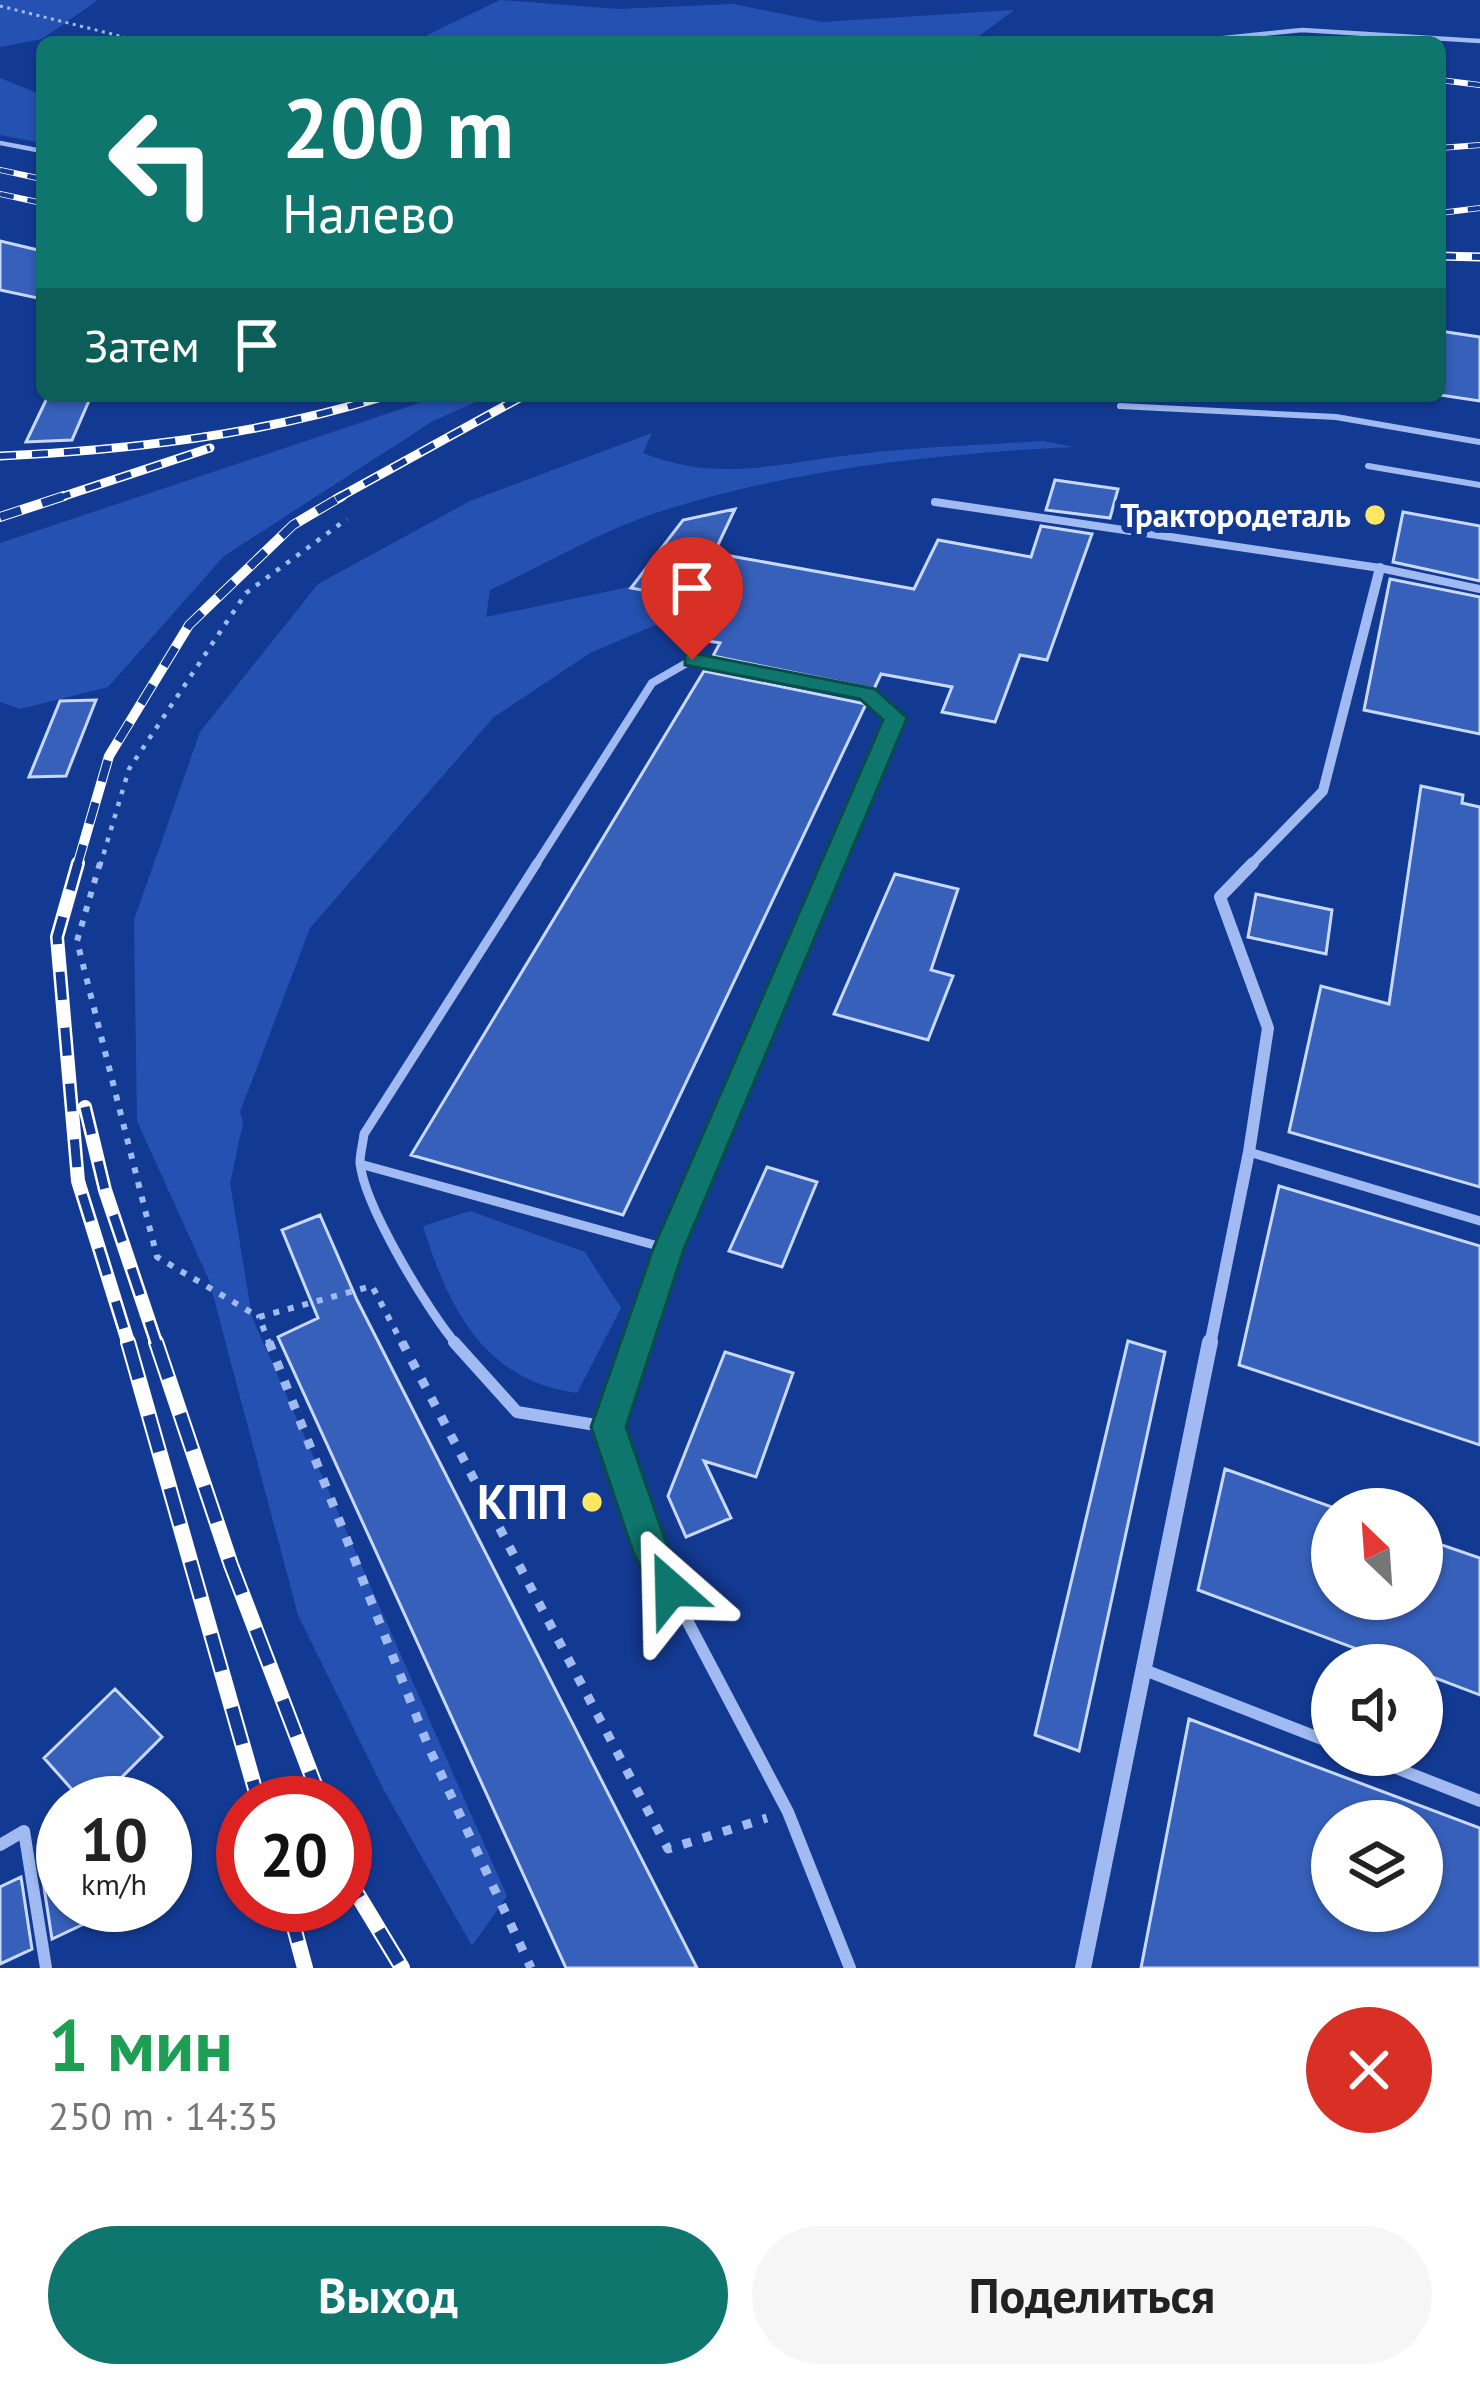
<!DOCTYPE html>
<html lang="ru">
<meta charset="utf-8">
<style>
:root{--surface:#fff;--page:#f6f6f6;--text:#222;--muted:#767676;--accent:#0f766e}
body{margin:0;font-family:"PT Sans",sans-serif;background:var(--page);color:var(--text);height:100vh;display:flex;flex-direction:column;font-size:45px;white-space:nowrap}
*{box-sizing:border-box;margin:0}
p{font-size:39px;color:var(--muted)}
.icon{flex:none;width:66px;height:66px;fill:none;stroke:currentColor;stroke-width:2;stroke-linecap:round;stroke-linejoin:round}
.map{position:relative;height:1968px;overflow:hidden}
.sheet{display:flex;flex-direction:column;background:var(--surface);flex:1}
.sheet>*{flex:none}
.guide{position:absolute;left:36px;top:36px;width:1410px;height:366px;border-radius:18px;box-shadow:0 3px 9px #0004;background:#0f766e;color:#fff;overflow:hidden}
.needle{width:78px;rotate:335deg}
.tools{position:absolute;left:1311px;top:1488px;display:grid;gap:24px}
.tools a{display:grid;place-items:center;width:132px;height:132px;border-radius:50%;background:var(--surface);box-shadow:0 3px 9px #0004;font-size:60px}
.speed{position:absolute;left:36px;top:1776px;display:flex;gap:24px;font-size:60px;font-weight:700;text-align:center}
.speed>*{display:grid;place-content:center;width:156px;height:156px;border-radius:50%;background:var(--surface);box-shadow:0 3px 9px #0004;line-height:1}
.speed small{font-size:30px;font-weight:400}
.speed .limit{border:18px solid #d22;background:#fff;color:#111}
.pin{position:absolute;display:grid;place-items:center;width:102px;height:102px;color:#fff;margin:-123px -51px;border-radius:50% 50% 50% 0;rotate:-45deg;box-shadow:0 0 12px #0007}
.pin .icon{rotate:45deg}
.me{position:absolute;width:132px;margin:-66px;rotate:335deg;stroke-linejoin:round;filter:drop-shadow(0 0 9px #0008)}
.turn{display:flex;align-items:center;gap:42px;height:252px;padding:0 48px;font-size:54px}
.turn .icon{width:156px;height:156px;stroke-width:2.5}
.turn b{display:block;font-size:84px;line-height:102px}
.then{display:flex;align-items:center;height:114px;padding:0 48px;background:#0003;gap:24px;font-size:45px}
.round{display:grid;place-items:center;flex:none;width:126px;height:126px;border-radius:63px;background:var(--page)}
.headline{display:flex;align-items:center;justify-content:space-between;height:204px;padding:0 48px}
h1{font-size:72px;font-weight:800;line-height:90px;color:#1e9e55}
.cta{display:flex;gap:24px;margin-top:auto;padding:24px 48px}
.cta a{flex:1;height:138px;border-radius:72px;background:var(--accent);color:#fff;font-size:48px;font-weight:800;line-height:138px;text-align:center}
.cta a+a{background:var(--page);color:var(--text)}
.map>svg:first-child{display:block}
.green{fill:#2552b2}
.building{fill:#3760ba;stroke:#c8d9fd;stroke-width:3;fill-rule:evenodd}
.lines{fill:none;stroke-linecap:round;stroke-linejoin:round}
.path-far3{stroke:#a1bbf2;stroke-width:3;stroke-dasharray:3 4.5;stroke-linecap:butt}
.path-far2{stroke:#a1bbf2;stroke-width:4.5;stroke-dasharray:4.5 8;stroke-linecap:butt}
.path-far1{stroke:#a1bbf2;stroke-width:6;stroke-dasharray:6 9;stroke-linecap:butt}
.path{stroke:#a1bbf2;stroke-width:9;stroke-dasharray:9 12;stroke-linecap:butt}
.lane-far4{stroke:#a1bbf2;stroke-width:4.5}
.lane-far3{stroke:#a1bbf2;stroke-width:6}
.lane-far2{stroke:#a1bbf2;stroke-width:8}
.lane-far1{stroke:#a1bbf2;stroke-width:9}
.lane{stroke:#a1bbf2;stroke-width:12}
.street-far2{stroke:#a1bbf2;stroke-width:10}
.street-far1{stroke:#a1bbf2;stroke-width:12}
.street{stroke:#a1bbf2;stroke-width:16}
.rail-far4-casing{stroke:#fff;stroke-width:6}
.rail-far3-casing{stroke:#fff;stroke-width:9}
.rail-far2-casing{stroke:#fff;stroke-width:10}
.rail-far1-casing{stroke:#fff;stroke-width:14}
.rail-casing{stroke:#fff;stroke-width:16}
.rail-far4{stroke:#133a93;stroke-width:4.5;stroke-dasharray:14;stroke-linecap:butt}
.rail-far3{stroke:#133a93;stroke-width:6;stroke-dasharray:16;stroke-linecap:butt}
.rail-far2{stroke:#133a93;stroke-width:8;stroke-dasharray:22;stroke-linecap:butt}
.rail-far1{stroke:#133a93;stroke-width:9;stroke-dasharray:28;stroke-linecap:butt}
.rail{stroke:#133a93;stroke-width:12;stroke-dasharray:38;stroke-linecap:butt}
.route{fill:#0f766e;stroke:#0a4d48;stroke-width:3}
.poi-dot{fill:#ffe762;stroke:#133a93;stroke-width:4.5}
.labels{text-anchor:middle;stroke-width:12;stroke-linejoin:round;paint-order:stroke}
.far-poi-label{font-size:33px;font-weight:bold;fill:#fff;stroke:#133a93;text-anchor:end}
.near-poi-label{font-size:48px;font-weight:bold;fill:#fff;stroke:#133a93;text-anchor:end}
</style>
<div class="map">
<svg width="1480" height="1968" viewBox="0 0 1480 1968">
<rect width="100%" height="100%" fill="#133a93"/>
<path class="green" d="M0,0H98L42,39L0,47Z
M500,0L618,9L733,4L822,22L1014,10L971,42H413Z
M0,78L42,95V143L0,135Z
M440,396H489L433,421L224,556L108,687L20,709L0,702V543Z
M652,433L643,453C721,484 780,462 860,454C920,447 982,445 1043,441L1073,447C935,454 798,468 665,510C605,528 547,564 490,590L486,617L643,584L727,603L665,621L590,653L494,717L310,928L240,1112L243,1123L230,1183L252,1317L507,1896L472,1946L385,1792L298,1615L209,1280L137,1121L134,920L200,732L318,584L470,501Z
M470,1211L585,1252L621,1308L577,1393C484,1381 448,1307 423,1226Z"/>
<path class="building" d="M0,241L42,251V299L0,290Z
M1440,331L1480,337V401L1440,395Z
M48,396H91L72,440L26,442Z
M1055,480L1118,489L1110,518L1046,510Z
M735,509L714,553L914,589L938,540L1031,557L1041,526L1092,534L1047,660L1020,655L995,722L942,712L952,687L881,674L874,689L713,656L720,643L696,639L718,604L631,588L683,520Z
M1403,512L1480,526V581L1393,562Z
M1390,579L1480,597V734L1364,710Z
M704,671L866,704L623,1215L411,1155Z
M96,700L66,776L29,777L60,701Z
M1421,786L1463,795L1462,803L1480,807V1187L1289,1132L1321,986L1389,1004Z
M895,874L958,889L931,970L953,976L928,1040L834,1014Z
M1256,894L1332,910L1326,954L1248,937Z
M767,1167L817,1182L782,1267L729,1251Z
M1279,1186L1480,1246V1445L1239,1365Z
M320,1215L357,1300L697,1968H566L278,1337L318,1318L282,1230Z
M1128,1341L1165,1352L1079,1751L1035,1735Z
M725,1352L793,1373L756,1477L704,1461L731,1518L686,1537L668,1496Z
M1225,1469L1332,1507V1599H1422V1538L1480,1558V1695L1422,1673V1665H1400L1198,1590Z
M115,1689L162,1737L96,1803H84L44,1758Z
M1189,1719L1480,1828V1968H1141ZM1332,1821H1422V1911H1332Z
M63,1857V1905H124L52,1939L41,1868Z
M21,1877L32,1949L0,1964V1887Z"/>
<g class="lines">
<path class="path-far3" d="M0,6L144,42"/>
<path class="path-far2" d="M100,866L129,769L246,593L347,519"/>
<path class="path-far1" d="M100,863L77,941L157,1257L259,1317
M270,1345L259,1317L372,1286L403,1345"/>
<path class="path" d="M269,1342L429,1748L531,1968
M402,1342L668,1849L767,1818"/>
<path class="lane-far4" d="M1185,42L1302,30L1480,41
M0,143L42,151"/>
<path class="lane-far3" d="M1120,406L1336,417L1480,442
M1368,466L1480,485"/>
<path class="lane-far2" d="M935,502L1380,568L1480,589
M535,866L652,683L692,660L867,694L895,718L832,866"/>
<path class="lane-far1" d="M1249,1152L1480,1221
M360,1164L669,1249
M457,1345C429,1313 363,1204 360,1162C360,1154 363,1143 364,1134L537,863
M636,1345L669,1249L833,863"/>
<path class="lane" d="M454,1342L517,1412L608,1427
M608,1427L651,1552L788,1812L850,1968
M608,1427L637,1342
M1142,1669L1332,1743
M1363,1755L1480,1801
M0,1845L24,1831L46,1968"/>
<path class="street-far2" d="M1250,866L1323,791L1380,568"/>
<path class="street-far1" d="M1210,1345L1249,1152L1268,1028L1220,897L1253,863"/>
<path class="street" d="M1083,1968L1210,1342"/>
<g class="rail-far4-casing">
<path id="rail-far4" d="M1440,80L1480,85
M1440,148L1480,145
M0,170L42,179
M0,194L42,203
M1440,213L1480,208"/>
</g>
<g class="rail-far3-casing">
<path id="rail-far3" d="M1440,256L1480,257
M0,456C131,450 259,435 385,396
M55,499L210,448
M336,499L523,396"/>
</g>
<g class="rail-far2-casing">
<path id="rail-far2" d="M0,517L64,496
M77,866L109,756L189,625L293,525L342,496"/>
</g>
<g class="rail-far1-casing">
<path id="rail-far1" d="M78,863L57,937L78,1181L129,1345
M85,1107L105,1190L157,1345"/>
</g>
<g class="rail-casing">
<path id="rail" d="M128,1342L259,1803
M156,1342L231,1565L322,1803
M345,1863L356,1892L402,1968
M288,1905L305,1968"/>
</g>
<use href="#rail-far4" class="rail-far4"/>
<use href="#rail-far3" class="rail-far3"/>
<use href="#rail-far2" class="rail-far2"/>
<use href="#rail-far1" class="rail-far1"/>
<use href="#rail" class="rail"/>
</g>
<path class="route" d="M692,653L875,689L907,718L684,1249L626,1427L667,1545L690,1589L684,1602L671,1607L658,1602L633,1552L591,1427L653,1249L883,720L860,699L685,665V655Z"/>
<g class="poi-dot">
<circle cx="1375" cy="515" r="12"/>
<circle cx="592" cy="1502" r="12"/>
</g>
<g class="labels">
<g class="far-poi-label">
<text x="1351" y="527">Трактородеталь</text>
</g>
<g class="near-poi-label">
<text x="568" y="1519">КПП</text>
</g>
</g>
</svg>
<div class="tools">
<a><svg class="needle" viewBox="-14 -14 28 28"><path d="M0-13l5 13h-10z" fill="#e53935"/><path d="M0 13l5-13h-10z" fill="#767676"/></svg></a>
<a><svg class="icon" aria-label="sound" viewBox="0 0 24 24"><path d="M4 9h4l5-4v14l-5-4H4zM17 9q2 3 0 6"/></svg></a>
<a><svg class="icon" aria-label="layers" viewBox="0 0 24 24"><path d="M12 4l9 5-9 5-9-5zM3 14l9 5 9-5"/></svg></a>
</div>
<div class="speed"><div>10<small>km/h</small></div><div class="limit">20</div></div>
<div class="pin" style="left:692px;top:660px;background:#d93025"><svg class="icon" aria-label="arrive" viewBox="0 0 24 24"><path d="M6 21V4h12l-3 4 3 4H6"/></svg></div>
<svg class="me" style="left:671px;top:1589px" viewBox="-20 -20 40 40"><path d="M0-17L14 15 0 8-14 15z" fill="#0f766e" stroke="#fff" stroke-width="4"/></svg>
<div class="guide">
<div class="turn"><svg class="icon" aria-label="left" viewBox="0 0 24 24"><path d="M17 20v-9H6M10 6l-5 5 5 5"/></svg><div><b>200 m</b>Налево</div></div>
<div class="then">Затем<svg class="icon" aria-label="arrive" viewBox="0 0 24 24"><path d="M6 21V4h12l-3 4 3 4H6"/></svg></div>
</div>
</div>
<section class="sheet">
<div class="headline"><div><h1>1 мин</h1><p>250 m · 14:35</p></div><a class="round" style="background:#d93025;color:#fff"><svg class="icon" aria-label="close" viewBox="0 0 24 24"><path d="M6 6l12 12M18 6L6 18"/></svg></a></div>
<div class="cta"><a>Выход</a><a>Поделиться</a></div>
</section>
